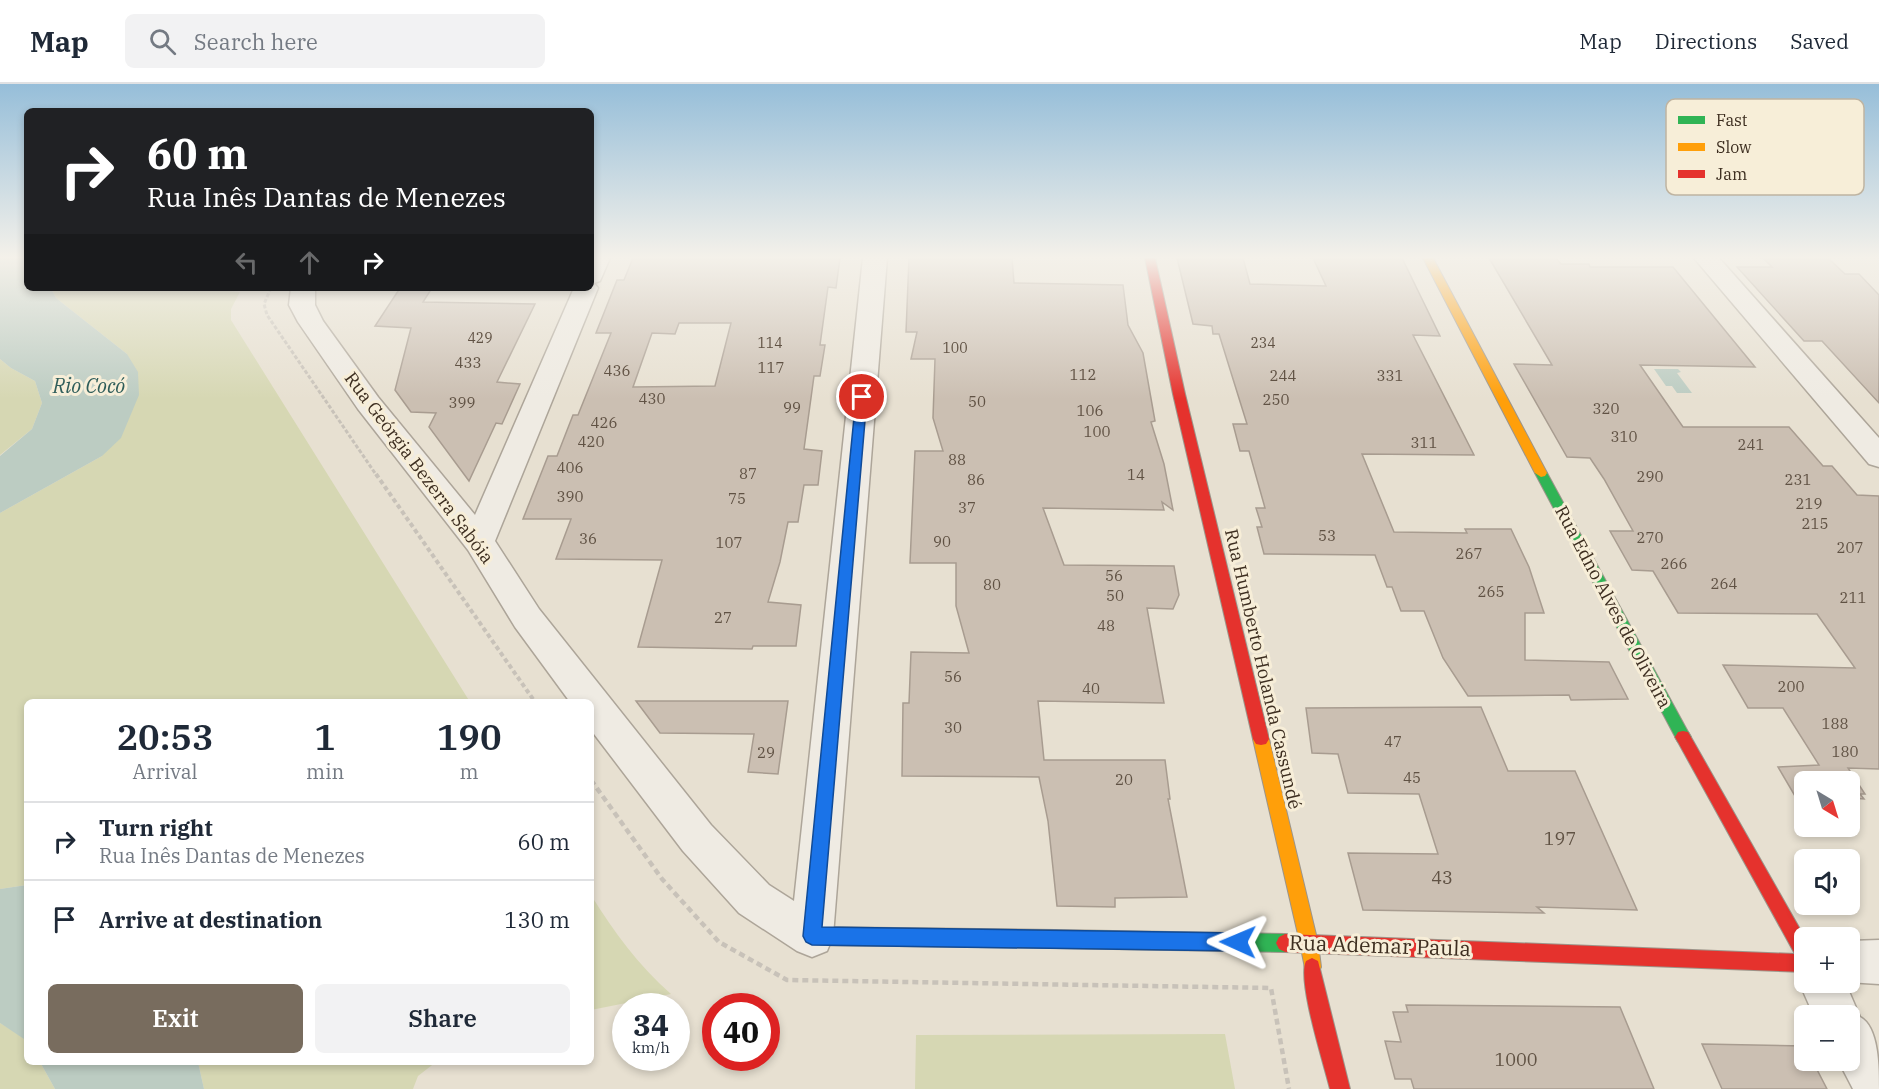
<!DOCTYPE html>
<meta charset="utf-8">
<style>
:root{--surface:#fff;--page:#f2f2f3;--text:#1f2937;--muted:#747a83;--line:#e0e1e3;--accent:#786c5e}
body{margin:0;font-family:"IBM Plex Serif",serif;background:var(--page);color:var(--text);height:100vh;display:flex;flex-direction:column;font-size:22px;white-space:nowrap}
*{box-sizing:border-box;margin:0}
p{font-size:20px;color:var(--muted)}
.icon{flex:none;width:33px;height:33px;fill:none;stroke:currentColor;stroke-width:2;stroke-linecap:round;stroke-linejoin:round}
.map{position:relative;flex:1;overflow:hidden}
.side{position:absolute;left:24px;top:615px;width:570px;height:366px;display:flex;flex-direction:column;background:var(--surface);border-radius:9px;box-shadow:0 3px 9px #0003}
.side>*{flex:none}
.hud{position:absolute;left:24px;top:24px;width:570px;height:183px;border-radius:9px;box-shadow:0 3px 9px #0003;background:#202124;color:#fff;overflow:hidden}
.needle{width:39px;rotate:142deg}
.fabs{position:absolute;left:1794px;top:687px;display:grid;gap:12px}
.fabs a{display:grid;place-items:center;width:66px;height:66px;border-radius:9px;background:var(--surface);box-shadow:0 3px 9px #0003;font-size:30px}
.speed{position:absolute;left:612px;top:909px;display:flex;gap:12px;font-size:30px;font-weight:700;text-align:center}
.speed>*{display:grid;place-content:center;width:78px;height:78px;border-radius:50%;background:var(--surface);box-shadow:0 3px 9px #0003;line-height:1}
.speed small{font-size:15px;font-weight:400}
.speed .limit{border:9px solid #d22;background:#fff;color:#111}
.pin{position:absolute;display:grid;place-items:center;width:51px;height:51px;color:#fff;margin:-26px;border:3px solid #fff;border-radius:50%;box-shadow:0 2px 6px #0007}
.me{position:absolute;width:66px;margin:-33px;rotate:271deg;stroke-linejoin:round;filter:drop-shadow(0 0 4px #0008)}
.turn{display:flex;align-items:center;gap:21px;height:126px;padding:0 24px;font-size:27px}
.turn .icon{width:78px;height:78px;stroke-width:2.5}
.turn b{display:block;font-size:42px;line-height:51px}
.lanes{display:flex;align-items:center;height:57px;padding:0 24px;background:#0003;justify-content:center;gap:30px;direction:ltr}
.lanes .off{opacity:.35}
.eta{display:flex;justify-content:space-evenly;align-items:center;height:102px;text-align:center}
.eta b{font-size:36px;font-weight:600;line-height:42px}
.cta{display:flex;gap:12px;margin-top:auto;padding:12px 24px}
.cta a{flex:1;height:69px;border-radius:9px;background:var(--accent);color:#fff;font-size:24px;font-weight:600;line-height:69px;text-align:center}
.cta a+a{background:var(--page);color:var(--text)}
ul{padding:0;list-style:none}
li{display:flex;align-items:center;gap:18px;height:78px;padding:0 24px;border-top:2px solid var(--line)}
li div{flex:1}
li b{display:block;font-size:22px}
li em{font-style:normal}
header{display:flex;align-items:center;gap:36px;box-sizing:border-box;height:84px;padding:0 30px;background:var(--surface);border-bottom:2px solid var(--line)}
header strong{font-size:28px}
nav{display:flex;gap:33px;margin-inline-start:auto;font-size:21px}
.search{width:420px;height:54px;background:var(--page);display:flex;align-items:center;gap:15px;box-sizing:border-box;padding:0 21px;border-radius:9px;color:var(--muted);font-size:22px}
.map>svg:first-child{display:block}
.green{fill:#d6d7b3}
.water{fill:#bcccc2}
.building{fill:#cbbfb2;stroke:#a89c90;stroke-width:1.5;fill-rule:evenodd}
.lines{fill:none;stroke-linecap:round;stroke-linejoin:round}
.street-casing{stroke:#ada599;stroke-width:3}
.fast-casing{stroke:#9c958a;stroke-width:2}
.slow-casing{stroke:#9c958a;stroke-width:2}
.jam-casing{stroke:#9c958a;stroke-width:2}
.path-far2{stroke:#c8c2b9;stroke-width:3;stroke-dasharray:4 2;stroke-linecap:butt}
.path-far1{stroke:#c8c2b9;stroke-width:4;stroke-dasharray:4.5 3;stroke-linecap:butt}
.path{stroke:#c8c2b9;stroke-width:4.5;stroke-dasharray:6 4;stroke-linecap:butt}
.street{fill:#efebe3;fill-rule:evenodd}
.fast{fill:#30b455;fill-rule:evenodd}
.slow{fill:#ff9f0a;fill-rule:evenodd}
.jam{fill:#e5322d;fill-rule:evenodd}
.route{fill:#1a73e8;stroke:#114b97;stroke-width:1.5}
.labels{text-anchor:middle;stroke-width:6;stroke-linejoin:round;paint-order:stroke}
.far-number-label{font-size:14px;fill:#605244}
.number-label{font-size:15px;fill:#605244}
.street-label{font-size:18px;fill:#3d2e20;stroke:#f7eed8}
.near-number-label{font-size:18px;fill:#605244}
.water-label{font-size:20px;font-style:italic;fill:#2f5d5a;stroke:#f7eed8}
.near-street-label{font-size:21px;fill:#3d2e20;stroke:#f7eed8}
.key{fill:#f7eed8;stroke:#bfb4a1;stroke-width:1.5}
.key-label{font-size:16px;fill:#3d2e20}
</style>
<header>
<strong>Map</strong>
<div class="search"><svg class="icon" aria-label="search" viewBox="0 0 24 24"><circle cx="10" cy="10" r="6"/><path d="M15 15l6 6"/></svg>Search here</div>
<nav><a>Map</a><a>Directions</a><a>Saved</a></nav>
</header>
<div class="map">
<svg width="1879" height="1005" viewBox="0 0 1879 1005">
<rect width="100%" height="100%" fill="#e7e0d1"/>
<path class="green" d="M51,204H185L240,208L231,225V236L470,618H27V801L0,805V429L102,372L127,270L56,214Z
M0,275L11,284L35,297L42,319L32,345L0,371Z
M591,811C614,848 638,881 671,910L591,926Z
M0,939L25,954L27,978H40L55,1005H0Z
M1225,950L1235,1005H915L916,951Z
M198,978H436L418,992L413,1005H204Z"/>
<path class="water" d="M0,174H27V204H51L56,214L127,270L138,288L139,311L121,354L102,372L0,429V372L32,345L42,319L35,297L11,284L0,275Z
M1654,285H1678L1681,288L1677,289L1692,309H1677L1672,302H1666Z
M27,801V957L0,939V805Z
M40,978H198L204,1005H55Z"/>
<path class="building" d="M633,174H840L836,204L828,203L820,261H825L820,292H814L804,365L822,367L818,401H804L798,438H788L780,478L768,518L801,521L796,562H753L752,565L638,563L662,476L556,475L571,435H523L548,372H557L573,331H578L611,249H596L617,196H624ZM679,239H731L715,302L633,303L652,249L675,250Z
M909,174H1012L1014,199L1123,201L1128,241L1143,269L1155,337L1151,338L1164,380L1173,426L1162,418L1164,426L1043,424L1064,481L1174,482L1179,511L1173,525L1147,524L1164,619L1038,617L1044,676H1165L1170,715H1168L1187,813L1115,814V823L1057,822L1048,737L1039,693L902,692L903,619H909L911,568L969,569L956,522V479H910L915,367H943L933,334L935,275H911L917,248H906Z
M1177,174H1243L1250,200L1326,202L1313,174H1402L1440,252L1413,251L1474,371L1362,370L1394,448L1467,449L1465,445H1511L1529,483L1544,529H1525V576L1609,578L1628,615L1571,616L1569,611L1468,612L1443,574L1424,527H1401L1392,503H1387L1375,471L1264,470L1257,443H1262L1256,424H1265L1249,367H1240L1233,340H1247L1219,250H1213L1212,242L1193,240Z
M1489,174H1556L1561,180H1589L1590,183H1673L1755,283L1640,281L1683,343H1789L1823,382H1832L1857,411L1879,412V685L1848,684L1865,710H1860L1864,715L1850,714V698H1804V713L1795,712L1778,683L1819,681L1783,624H1748L1723,581L1855,584L1817,530L1678,529L1653,487L1632,486L1610,447H1633L1604,395L1590,374L1567,373L1514,280L1552,281Z
M1763,174L1829,175L1845,190H1859L1879,211V319L1822,257H1804L1737,183H1772Z
M400,204H432L423,218L535,220L497,298L520,300L502,340L496,339L469,397L429,343L436,329L411,328L395,306L411,244L375,242Z
M636,617H788L778,690L748,688L754,650L660,649Z
M1481,623L1508,687H1575L1637,826L1537,823L1544,829L1363,826L1348,769L1438,770L1419,710L1348,709L1338,670L1312,669L1306,624Z
M1406,921L1620,923L1654,1005H1414L1411,995H1395L1385,957L1401,958L1393,928H1408Z
M1702,960L1804,962V976H1812L1827,1005H1722Z"/>
<g class="lines">
<g class="street-casing">
<path id="street" d="M591,174H610L600,197L594,199L598,204L495,457L539,525L711,741L769,801L794,817L863,174H887L833,852L827,867L812,873L797,867L739,829L683,767L591,646V618H570L515,543L468,466L358,325L298,238L289,221L291,204H315V221L323,237L378,313L475,431L574,204H591Z
M1694,174H1719L1879,354V383L1869,380Z
M1879,856V900L1847,898H1850V857Z
M1804,885V898H1845L1860,933C1879,943 1879,984 1879,1005H1853L1838,976H1850V932H1814L1799,898Z"/>
</g>
<g class="fast-casing">
<path id="fast" d="M1541,385L1547,389L1688,648L1691,653L1688,658L1683,659L1678,658L1535,389Z
M1055,846L1285,850L1291,853L1294,859L1291,865L1285,868L1055,864L1049,861L1046,855L1049,849Z"/>
</g>
<g class="slow-casing">
<path id="slow" d="M1423,174H1433L1547,389L1545,392L1541,393L1535,389Z
M1261,649L1266,650L1269,655L1318,859L1321,883L1318,889L1312,892L1306,889L1300,859L1253,655L1256,650Z
M812,843L1055,846L1061,849L1064,855L1061,861L1055,864L812,861L806,858L803,852L806,846Z"/>
</g>
<g class="jam-casing">
<path id="jam" d="M1145,174H1155L1185,310L1269,655L1266,660L1261,661L1256,660L1253,655L1173,310Z
M1683,647L1688,648L1805,854L1804,888L1285,868L1279,865L1276,859L1279,853L1285,850L1795,870L1678,658L1675,653L1678,648Z
M1312,874L1318,877L1350,1005H1330C1324,980 1297,897 1306,877Z"/>
</g>
<path class="path-far2" d="M271,204L264,220L267,231L377,392"/>
<path class="path-far1" d="M376,390L535,618"/>
<path class="path" d="M591,696L662,795L719,858L787,896L1271,904L1289,1005"/>
<use href="#street" class="street"/>
<use href="#fast" class="fast"/>
<use href="#slow" class="slow"/>
<use href="#jam" class="jam"/>
</g>
<linearGradient id="sky" x2="0" y2="1"><stop stop-color="#96bed9"/><stop offset="0.55" stop-color="#f4f1ea"/><stop offset="1" stop-color="#f4f1ea" stop-opacity="0"/></linearGradient>
<rect width="1879" height="315" fill="url(#sky)"/>
<path class="route" d="M862,309L867,313L822,843L1238,849L1244,852L1247,858L1244,864L1238,867L812,861L806,858L803,852L856,313Z"/>
<g class="labels">
<g class="far-number-label">
<text x="480" y="259">429</text>
<text x="770" y="264">114</text>
<text x="1263" y="264">234</text>
<text x="955" y="269">100</text>
</g>
<g class="number-label">
<text x="468" y="284">433</text>
<text x="771" y="289">117</text>
<text x="617" y="292">436</text>
<text x="1083" y="296">112</text>
<text x="1283" y="297">244</text>
<text x="1390" y="297">331</text>
<text x="652" y="320">430</text>
<text x="1276" y="321">250</text>
<text x="977" y="323">50</text>
<text x="462" y="324">399</text>
<text x="792" y="329">99</text>
<text x="1606" y="330">320</text>
<text x="1090" y="332">106</text>
<text x="604" y="344">426</text>
<text x="1097" y="353">100</text>
<text x="1624" y="358">310</text>
<text x="591" y="363">420</text>
<text x="1424" y="364">311</text>
<text x="1751" y="366">241</text>
<text x="957" y="381">88</text>
<text x="570" y="389">406</text>
<text x="748" y="395">87</text>
<text x="1136" y="396">14</text>
<text x="1650" y="398">290</text>
<text x="976" y="401">86</text>
<text x="1798" y="401">231</text>
<text x="570" y="418">390</text>
<text x="737" y="420">75</text>
<text x="1809" y="425">219</text>
<text x="967" y="429">37</text>
<text x="1815" y="445">215</text>
<text x="1327" y="457">53</text>
<text x="1650" y="459">270</text>
<text x="588" y="460">36</text>
<text x="942" y="463">90</text>
<text x="729" y="464">107</text>
<text x="1850" y="469">207</text>
<text x="1469" y="475">267</text>
<text x="1674" y="485">266</text>
<text x="1114" y="497">56</text>
<text x="1724" y="505">264</text>
<text x="992" y="506">80</text>
<text x="1491" y="513">265</text>
<text x="1115" y="517">50</text>
<text x="1853" y="519">211</text>
<text x="723" y="539">27</text>
<text x="1106" y="547">48</text>
<text x="953" y="598">56</text>
<text x="1791" y="608">200</text>
<text x="1091" y="610">40</text>
<text x="1835" y="645">188</text>
<text x="953" y="649">30</text>
<text x="1393" y="663">47</text>
<text x="1845" y="673">180</text>
<text x="766" y="674">29</text>
<text x="1412" y="699">45</text>
<text x="1124" y="701">20</text>
</g>
<g class="street-label">
<text transform="translate(419 384) rotate(53)" y="6">Rua Geórgia Bezerra Sabóia</text>
<text transform="translate(1613 523) rotate(62)" y="6">Rua Edno Alves de Oliveira</text>
<text transform="translate(1263 585) rotate(77)" y="6">Rua Humberto Holanda Cassundé</text>
</g>
<g class="near-number-label">
<text x="1560" y="761">197</text>
<text x="1442" y="800">43</text>
<text x="1516" y="982">1000</text>
</g>
<g class="water-label">
<text x="89" y="309">Rio Cocó</text>
</g>
<g class="near-street-label">
<text transform="translate(1380 862) rotate(2)" y="7">Rua Ademar Paula</text>
</g>
</g>
<rect x="1666" y="15" width="198" height="96" rx="9" class="key"/>
<rect x="1678" y="32" width="27" height="8" fill="#30b455"/>
<rect x="1678" y="59" width="27" height="8" fill="#ff9f0a"/>
<rect x="1678" y="86" width="27" height="8" fill="#e5322d"/>
<g class="key-label">
<text x="1716" y="42">Fast</text>
<text x="1716" y="69">Slow</text>
<text x="1716" y="96">Jam</text>
</g>
</svg>
<div class="fabs">
<a><svg class="needle" viewBox="-14 -14 28 28"><path d="M0-13l5 13h-10z" fill="#e53935"/><path d="M0 13l5-13h-10z" fill="#747a83"/></svg></a>
<a><svg class="icon" aria-label="sound" viewBox="0 0 24 24"><path d="M4 9h4l5-4v14l-5-4H4zM17 9q2 3 0 6"/></svg></a>
<a>+</a>
<a>−</a>
</div>
<div class="speed"><div>34<small>km/h</small></div><div class="limit">40</div></div>
<div class="pin" style="left:862px;top:313px;background:#d93025"><svg class="icon" aria-label="arrive" viewBox="0 0 24 24"><path d="M6 21V4h12l-3 4 3 4H6"/></svg></div>
<svg class="me" style="left:1238px;top:858px" viewBox="-20 -20 40 40"><path d="M0-17L14 15 0 8-14 15z" fill="#1a73e8" stroke="#fff" stroke-width="4"/></svg>
<div class="hud">
<div class="turn"><svg class="icon" aria-label="right" viewBox="0 0 24 24"><path d="M7 20v-9h11M14 6l5 5-5 5"/></svg><div><b>60 m</b>Rua Inês Dantas de Menezes</div></div>
<div class="lanes"><svg class="icon off" aria-label="left" viewBox="0 0 24 24"><path d="M17 20v-9H6M10 6l-5 5 5 5"/></svg><svg class="icon off" aria-label="ahead" viewBox="0 0 24 24"><path d="M12 20V5M6 11l6-6 6 6"/></svg><svg class="icon" aria-label="right" viewBox="0 0 24 24"><path d="M7 20v-9h11M14 6l5 5-5 5"/></svg></div>
</div>
<section class="side">
<div class="eta">
<div><b>20:53</b><p>Arrival</p></div>
<div><b>1</b><p>min</p></div>
<div><b>190</b><p>m</p></div>
</div>
<ul>
<li><svg class="icon" aria-label="right" viewBox="0 0 24 24"><path d="M7 20v-9h11M14 6l5 5-5 5"/></svg><div><b>Turn right</b><p>Rua Inês Dantas de Menezes</p></div><em>60 m</em></li>
<li><svg class="icon" aria-label="arrive" viewBox="0 0 24 24"><path d="M6 21V4h12l-3 4 3 4H6"/></svg><div><b>Arrive at destination</b></div><em>130 m</em></li>
</ul>
<div class="cta"><a>Exit</a><a>Share</a></div>
</section>
</div>
